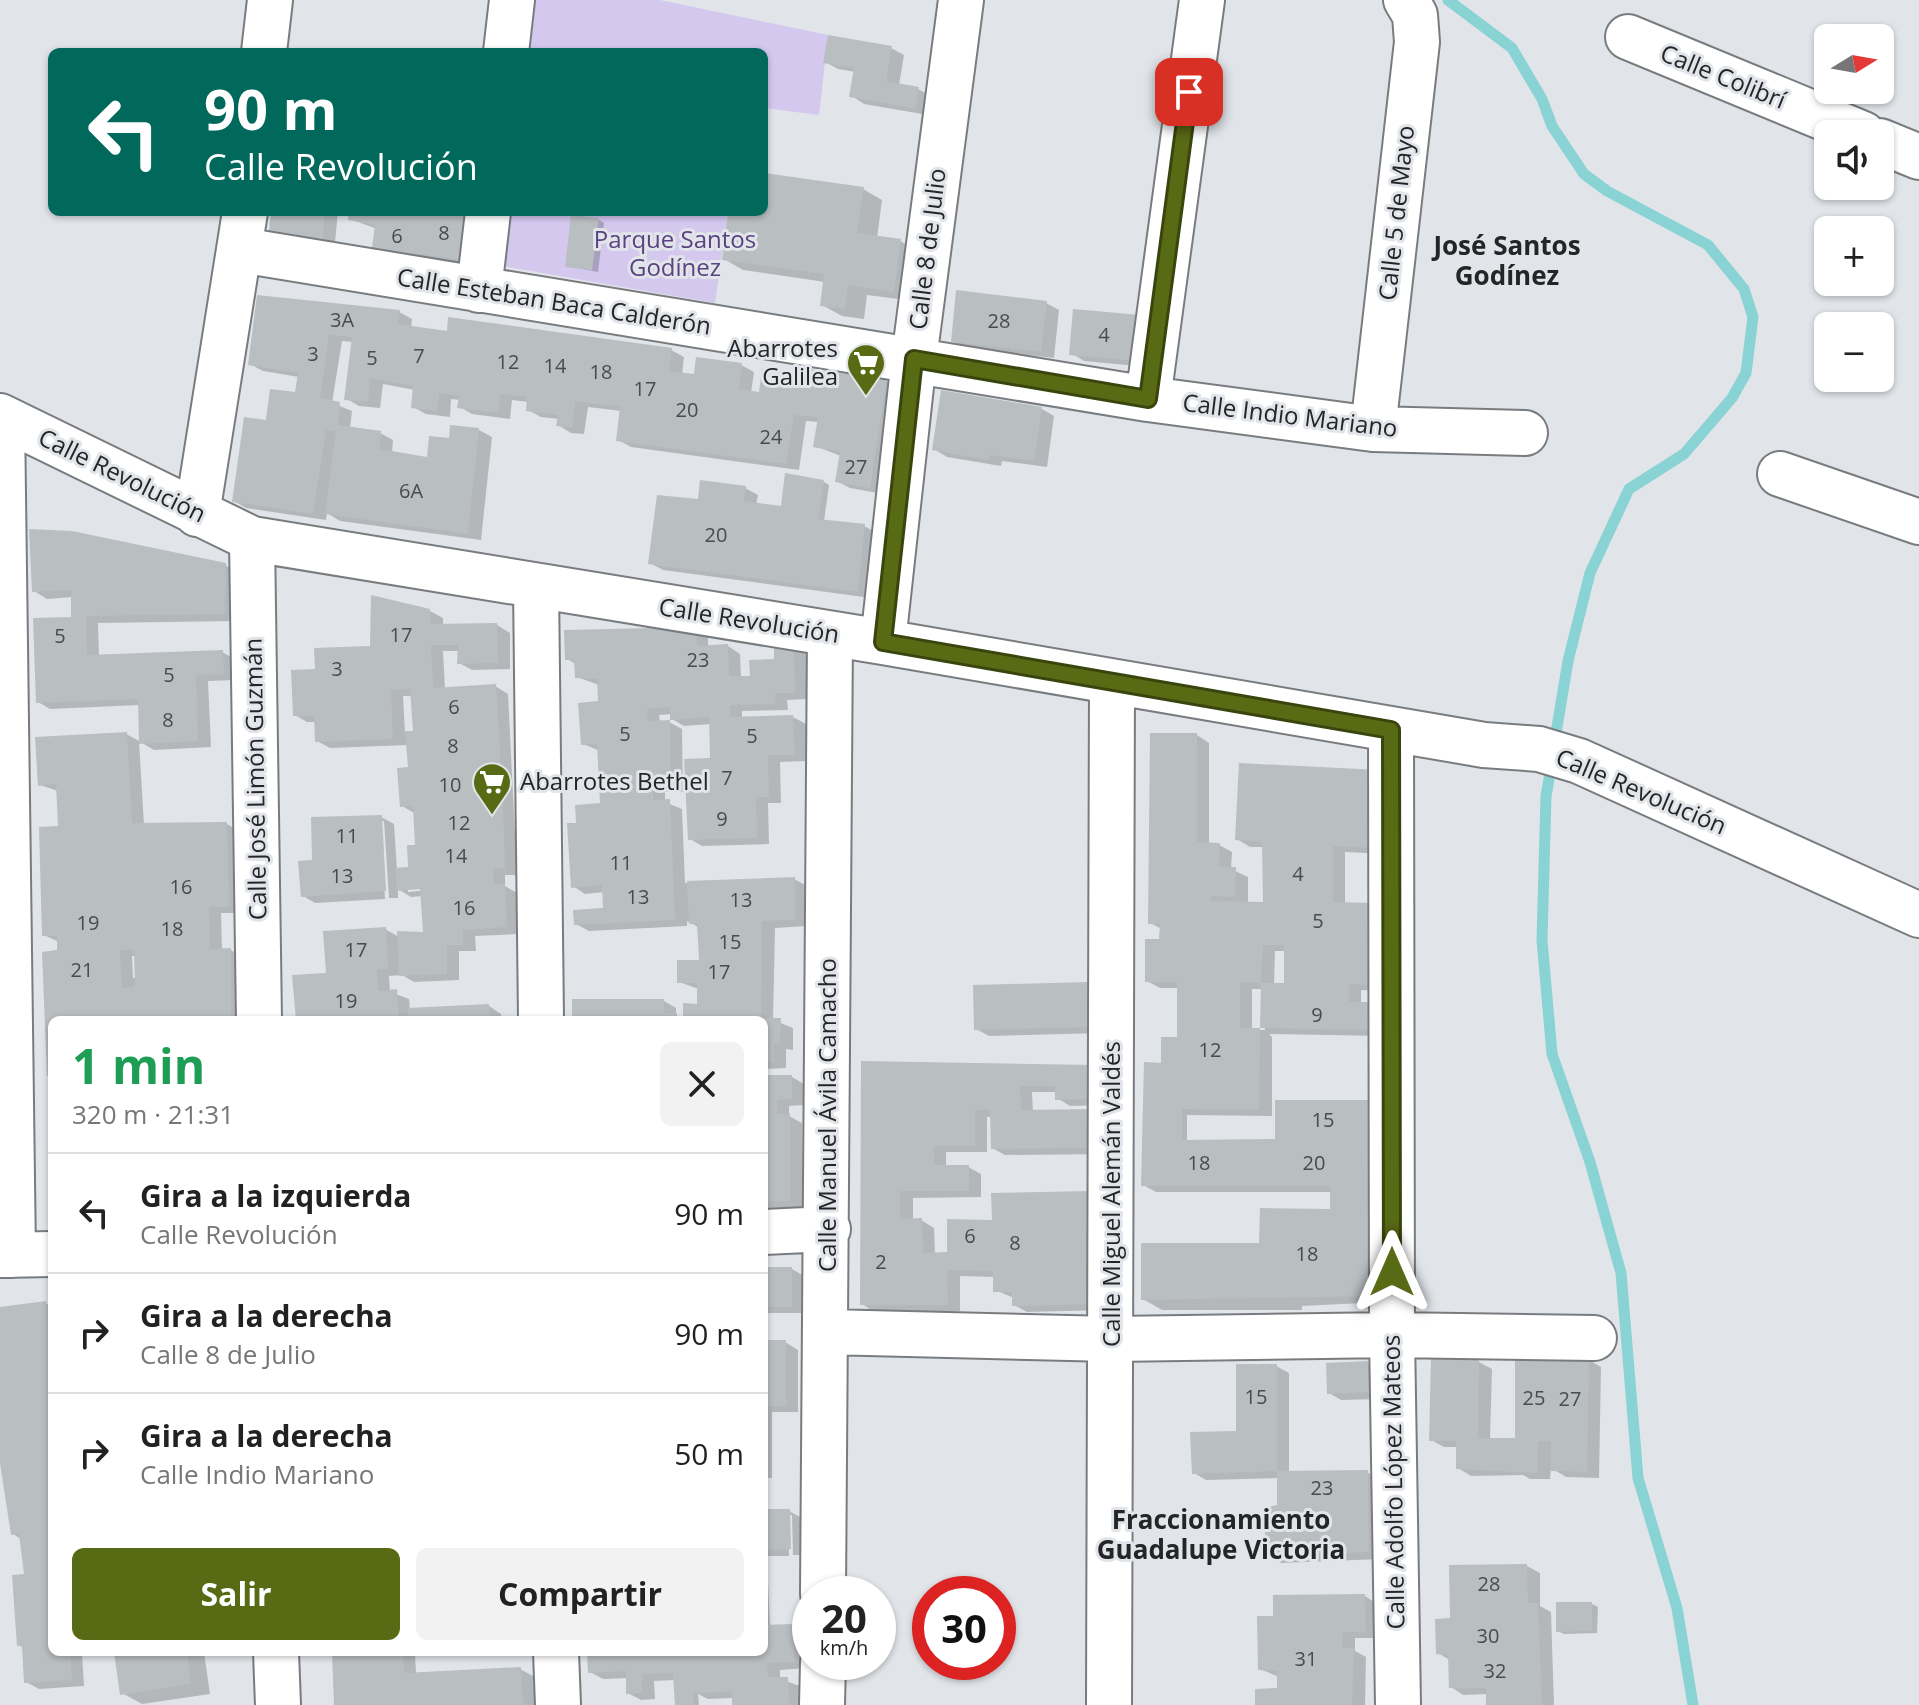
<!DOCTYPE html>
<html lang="es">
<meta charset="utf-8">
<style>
:root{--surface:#fff;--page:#f2f2f2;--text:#222;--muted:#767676;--line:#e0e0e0;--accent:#596a15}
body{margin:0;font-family:"Open Sans",sans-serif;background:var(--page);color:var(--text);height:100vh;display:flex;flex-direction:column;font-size:30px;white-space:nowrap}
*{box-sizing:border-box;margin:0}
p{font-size:26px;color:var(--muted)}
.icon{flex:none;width:44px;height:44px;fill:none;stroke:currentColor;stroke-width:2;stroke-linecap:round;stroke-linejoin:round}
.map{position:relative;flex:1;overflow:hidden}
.panel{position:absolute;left:48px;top:1016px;width:720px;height:640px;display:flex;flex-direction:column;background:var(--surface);border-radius:12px;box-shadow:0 2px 6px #0004}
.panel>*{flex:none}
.top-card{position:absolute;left:48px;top:48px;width:720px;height:168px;border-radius:12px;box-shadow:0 2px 6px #0004;background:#00695c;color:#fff;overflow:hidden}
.needle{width:52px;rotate:79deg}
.controls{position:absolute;left:1814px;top:24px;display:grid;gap:16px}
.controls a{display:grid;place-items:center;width:80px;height:80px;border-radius:12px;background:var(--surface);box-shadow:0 2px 6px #0004;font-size:40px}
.speed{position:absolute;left:792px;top:1576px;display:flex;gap:16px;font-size:40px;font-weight:700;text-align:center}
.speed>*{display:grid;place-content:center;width:104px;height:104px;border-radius:50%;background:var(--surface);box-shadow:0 2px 6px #0004;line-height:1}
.speed small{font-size:20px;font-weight:400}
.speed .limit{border:12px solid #d22;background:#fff;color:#111}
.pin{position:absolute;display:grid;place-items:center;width:68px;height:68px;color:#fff;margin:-34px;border-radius:16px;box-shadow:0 4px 12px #0006}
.me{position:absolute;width:88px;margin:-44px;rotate:0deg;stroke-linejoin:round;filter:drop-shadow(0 0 6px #0008)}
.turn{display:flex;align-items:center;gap:28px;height:168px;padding:0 24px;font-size:36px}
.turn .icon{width:104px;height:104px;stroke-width:2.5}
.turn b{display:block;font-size:56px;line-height:68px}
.round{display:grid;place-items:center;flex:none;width:84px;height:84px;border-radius:12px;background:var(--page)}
.summary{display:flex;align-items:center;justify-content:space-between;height:136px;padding:0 24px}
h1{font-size:48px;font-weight:700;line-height:60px;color:#1e9e55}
.action{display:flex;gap:16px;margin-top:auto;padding:16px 24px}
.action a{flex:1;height:92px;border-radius:12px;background:var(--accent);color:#fff;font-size:32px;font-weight:700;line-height:92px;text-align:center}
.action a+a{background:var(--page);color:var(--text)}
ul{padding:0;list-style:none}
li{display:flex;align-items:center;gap:24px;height:120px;padding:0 24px;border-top:2px solid var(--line)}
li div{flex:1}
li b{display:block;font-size:30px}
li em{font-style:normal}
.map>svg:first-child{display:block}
.green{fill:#d4c8ef}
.shadow{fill:#0003;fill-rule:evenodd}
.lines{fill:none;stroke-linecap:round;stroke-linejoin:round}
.stream{stroke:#89d3d5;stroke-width:11}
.building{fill:#b9bec0;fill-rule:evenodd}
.minor-casing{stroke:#797c7f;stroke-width:48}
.minor{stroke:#fff;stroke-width:44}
.route-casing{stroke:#3a450e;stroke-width:20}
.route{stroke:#596a15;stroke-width:14}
.labels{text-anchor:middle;stroke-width:6;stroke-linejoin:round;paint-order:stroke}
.number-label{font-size:20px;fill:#494b4d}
.street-label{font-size:24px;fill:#242527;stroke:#e1e5e9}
.park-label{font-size:24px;fill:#5a4282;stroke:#e1e5e9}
.poi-label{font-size:24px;fill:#242527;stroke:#e1e5e9;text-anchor:end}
.neighbourhood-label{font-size:26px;font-weight:bold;fill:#242527;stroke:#e1e5e9}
</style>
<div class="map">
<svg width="1919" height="1705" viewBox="0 0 1919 1705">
<rect width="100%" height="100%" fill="#e1e5e9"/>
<path class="green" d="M530,0H660L828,35L819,115L764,108V52H524Z
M507,212H728L715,303L502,266Z"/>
<path class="shadow" d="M891,48L904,55L899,85L918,89L931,96L928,115L864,104L852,96L856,72L838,69L825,62Z
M764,175L863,189L882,200L877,238L900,241L920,252L914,301L867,295L864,319L842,316L822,305L825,282L743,270L724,259L730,212H764Z
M273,212H338L334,252Z
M350,212L476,266L387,254L374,247L377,229L350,219Z
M599,220L604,223L598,272L567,266Z
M259,298L399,312L412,319L411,328L671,350L684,357L682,375L696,376L741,365L754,372L751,393L761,394L801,378L886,381L899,388L883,494L850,488L837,481L841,456L815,446L819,422L806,421L799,470L631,447L618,440L622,411L588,407L584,434L571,433L558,425L559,419L541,417L528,410L529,402L512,400L510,419L472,414L460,407V400L451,399L450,417L426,414L413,407L415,390L383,384L380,408L359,406L347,399L353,342L342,341L332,403L352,411L350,428L380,433L393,440L392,453L429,459L451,440L479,430L492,437L481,540L340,521L327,513L326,520L246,508L234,501L267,423L297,395L299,377L263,371L250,364Z
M1046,303L1059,310L1054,358L966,348L953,341Z
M1075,311L1148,367L1084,361L1071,353Z
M1042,409L1054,416L1047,467L1002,461L1001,466L947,457L934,449Z
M824,482L829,485L824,521L864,526L877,533L871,598L663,570L650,563L745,488L758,495L756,505L781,508Z
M225,565L238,573L237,621L98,623L99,657L222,652L235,659L236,680L208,681L211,747L154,750L139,741L144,825L227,824L239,831L242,913H221L222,950H231L243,958V1020H52V1077L49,1075L44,954L59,952V942L44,935L61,828L58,791L40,785L126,734L141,742L140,705L50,709L38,702L73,619V597L47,599L34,591ZM132,956H136L137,978H133Z
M430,611L443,618V626L497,625L510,633V669L472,670L459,663V651H443L445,689L495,686L508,694L517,875H505V886L517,893L519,934L475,936L476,951H459V980L414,982L402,975L389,976L390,992L409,999L410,1010L489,1006L501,1014L502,1020H296L328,975L385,929L399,937L426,934L423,896L411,897L398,889V898H389L384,821H380L385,899L315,903L303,896L314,862L381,817L394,824L397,870L410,869L418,846L416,814L402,806L410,769L408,745L330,748L317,741L316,722H307L295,715L317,671L372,647ZM403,696H412L415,732L405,733ZM408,888L430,890L408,892Z
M695,629L708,637V647L728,646L740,654L741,678H752L776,661V645L806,651L807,699L787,700L788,710L742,711V718L793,717L806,724L807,761L780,762L781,803H768L769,844L702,846L690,839L712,760L711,724L684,726L672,719V714L659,715L660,723L669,722L682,729L683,792H665V802L682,809L685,883L794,879L807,886V926L775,928L773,1020L793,1028V1050L786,1049V1068L764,1069V1020H574L664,1001L676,1008V1015L685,1020L699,1006V989L679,982L701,962L700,928L687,921V926L589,931L576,924L605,910L604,892L585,894L573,886L578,824L602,805L600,751L583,744L600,703L599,685L577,677L576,664L567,659Z
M1197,735L1209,743V845H1219L1232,852L1231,869L1248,877V903L1266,904L1264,847H1250L1237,839L1241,765L1388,854L1345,852V904L1384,991L1361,990V1004L1386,1036L1269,1034L1272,1037V1116L1187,1115V1141H1277L1371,1102L1383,1302L1302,1306V1310H1162L1143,1299L1332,1211V1192H1156L1143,1185L1163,1065L1179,1039V988H1160L1147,981L1161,941L1162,929L1150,923ZM1275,951H1286V985H1274ZM1252,989H1263L1265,1030H1252Z
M1089,984L1102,991L1103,1033L989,1036L976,1029Z
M863,1063L1094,1067L1107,1105L1070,1106L1057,1098V1092H1032L1033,1112L1108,1154L1005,1155L992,1148V1117H987V1152H946V1167H968L981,1174V1197L913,1198V1220H921L934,1228L935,1254H949V1221L1105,1310L1027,1312L1014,1305V1298L995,1290V1277L960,1276V1311L874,1312L862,1304Z
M764,1077H792L804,1084L805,1105L789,1106V1116L802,1123V1207L764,1208Z
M764,1269H792L804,1276V1313H764Z
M45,1303L52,1306V1652H97L82,1653L84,1686L39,1689L26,1682L24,1648L18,1645L26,1576L21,1539L13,1534L0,1450V1310Z
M764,1342H785L798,1350V1412H772V1478H764Z
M1589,1360L1601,1367L1599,1478L1566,1477L1551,1468L1550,1479H1530L1523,1475L1471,1476L1458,1468V1447H1444L1431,1440L1479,1362L1492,1369L1490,1440H1517Z
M1367,1363L1380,1370L1381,1399L1341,1400L1329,1393Z
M1276,1366L1289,1373V1473L1367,1472L1380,1480L1381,1559L1281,1563L1268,1556L1279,1507V1478L1206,1480L1194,1473L1238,1433Z
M764,1511H789L802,1518L803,1555H793L792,1515H788L789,1556H767L770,1627L793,1626L806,1633L807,1668L780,1670V1679L800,1686L801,1705H734V1698L708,1699L698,1694L699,1705H677L675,1680L654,1681L655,1699L641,1700L628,1693V1678L603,1679L590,1672L589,1652H764Z
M1527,1566L1540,1573V1606L1551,1612L1554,1705H1488V1694L1463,1695L1451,1687L1450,1660L1438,1653L1452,1620Z
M1365,1596L1377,1604L1378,1638H1355V1651L1366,1657L1365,1705H1257L1279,1690V1677L1260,1669L1275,1618Z
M1592,1604L1598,1607L1597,1633L1564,1634L1558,1631Z
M116,1652H204L210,1694L142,1704L122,1693Z
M334,1652H415L416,1674L520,1669L533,1676L535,1705H335Z"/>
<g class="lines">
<path class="stream" d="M1448,0L1512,48L1542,99L1552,126L1584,174L1607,191L1708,245L1744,289L1753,317L1746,373L1732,398L1684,454L1629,489L1590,573L1568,661L1554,745
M1552,762L1546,796L1542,940L1552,1054L1590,1162L1621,1273L1638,1478L1677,1608L1693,1705"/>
</g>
<path class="building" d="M828,35L892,46L886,81L919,87L915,109L849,97L854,68L823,63Z
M764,173L864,187L857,233L901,239L894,292L848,285L845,309L820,306L824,274L722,260L728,212H764Z
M271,212H325L322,247L268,241Z
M348,212H470L464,260L372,248L375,225L348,220Z
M571,215L599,218L592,270L565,267Z
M956,290L1047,301L1041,352L951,342Z
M257,295L400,310L398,324L447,331L448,317L672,348L669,371L694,374L696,357L742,363L739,389L759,392L762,369L799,375L801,368L887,379L870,488L835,482L840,452L813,447L818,417L794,415L786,464L616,441L620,407L575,401L572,428L556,426L558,415L526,411L527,397L500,394L498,413L457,408L459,396L439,393L437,411L411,408L413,386L370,378L368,402L344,400L352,337L329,335L320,398L340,402L338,425L381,431L380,449L427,457L429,436L449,438L450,425L479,428L468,534L325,514L336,432L326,430L313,514L232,502L244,417L266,420L270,389L295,392L298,373L248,365Z
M1073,309L1140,315L1136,361L1069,355Z
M941,390L1042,407L1034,461L990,455L989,460L932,450Z
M785,473L824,480L818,519L865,524L858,592L648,564L657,495L698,499L700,480L746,486L744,501L781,506Z
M29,529L72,531L226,563L225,614L86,616L87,655L223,650L224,674L196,675L198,741L139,744L138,699L36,703L33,618L71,617V590L32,592Z
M371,595L430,609L431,624L497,623L498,663L457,664L458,645H431L433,688L496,684L503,801L505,868L493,869L494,884H505L507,927L463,930V945H447V974L399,976L397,931L423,932L420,889L397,891L395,868L408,867L407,845H415L413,806L400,807L397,768L408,767L405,731H413L410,689L391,690L393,739L315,742L314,716H293L291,670L315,669L314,648L370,646Z
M696,627L697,646L728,644L729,676H750L749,660L774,659V643L794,642L795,693H775L776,704L730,705V717L793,715L795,755H768L769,797H756L757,838L688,840L684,759L710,758L709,717L670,720V707L647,709L648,721L670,720L671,785L653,786V800L670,799L675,920L574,925L573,910L603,908L602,885L571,888L567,823H576L575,805L600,803L597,744L581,745L578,703L598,701L597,679L575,678L574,660H565L564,630Z
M127,732L132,823L227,822L229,907H209L210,949L231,948V1020H52V1076H47L42,952L57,950V936H42L39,827L58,826L56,784L38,786L35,737ZM120,950H134L135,987L122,988Z
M1150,733H1197V842L1220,843L1219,867H1236L1235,897L1211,896V901L1263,902L1262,842L1235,840L1239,763L1379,770L1375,848L1333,846V902L1373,903L1372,985L1349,984V1002H1374V1030L1260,1028L1261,983H1284V945H1263L1261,983L1240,982V1028H1260L1259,1110L1182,1109V1140L1275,1139V1100H1371V1296L1141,1300V1243H1259L1260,1208L1330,1209V1186H1141L1144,1062L1161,1063V1037H1177V982H1145V939H1159L1160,924H1148Z
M382,815L386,891L301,897L298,861L312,860L311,817Z
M795,877V920L762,921L761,1020H683V1003L697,1004V983H677V960H699L697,924H689L687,881Z
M386,927L388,969L377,970L378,991L397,989L399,1020H296L292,975L326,973L323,931Z
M1089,982L1091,1027L974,1030L973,985Z
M572,999H664V1013H677V1020H572Z
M489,1004L490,1020H409L408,1008Z
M764,1018H781L780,1044L774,1043V1062H764Z
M861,1061L1095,1065V1099L1055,1100V1086H1020L1021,1110L1095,1109L1096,1148L991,1149L990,1110H975V1146H934V1165H969V1191H900V1219L922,1218L923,1253L947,1252V1219L992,1220L991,1193L1091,1191L1093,1304L1012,1306V1292H993V1271L947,1270L948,1305H860Z
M764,1075H792V1099L777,1100V1114H790V1201H764Z
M49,1155H52V1223L49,1222Z
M764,1267H792V1307H764Z
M46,1301L52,1341V1652H70L72,1680L24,1683L22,1646H17L12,1575L24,1574L19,1534L11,1535L0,1463V1307Z
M764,1340H786V1406H764Z
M1515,1355L1589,1358L1587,1472L1551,1471V1441H1538V1473L1456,1469V1441H1429L1431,1359L1479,1360L1478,1438H1515Z
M1368,1361L1369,1392L1327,1394L1326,1363Z
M1236,1364H1277V1471L1192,1474L1190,1432L1236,1431Z
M1368,1470L1369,1552L1266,1557L1264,1508L1277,1505V1471Z
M764,1509H790L791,1549L764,1550Z
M1527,1564L1528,1603H1538L1542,1705H1486V1688H1449L1448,1655L1436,1654L1435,1619L1450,1618L1449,1565Z
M1365,1594L1366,1632H1343L1342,1648H1354L1352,1705H1255V1689L1277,1688V1671L1258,1670L1257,1616H1273V1595Z
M1556,1602H1592V1631L1556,1632Z
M793,1624L795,1662L767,1663L768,1677H788L789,1705H732V1692L693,1693L694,1705H675L673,1673L642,1674V1693L626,1694V1671L588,1673L587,1652H764V1625Z
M114,1652H187L191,1684L120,1695Z
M332,1652H403L404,1673L521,1667L523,1705H334Z"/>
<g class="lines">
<g class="minor-casing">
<path id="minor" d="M1628,37L1863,134
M264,52L270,0
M506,52L512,0
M1880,141L1919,157
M241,250L1148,399L1373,429L1525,433
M479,290L488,212
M1148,399L1202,0
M0,416L252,539L883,642L1484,745L1539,749L1579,761L1919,915
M2,418L13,1255
M1373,429L1417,42L1415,15L1406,0
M1780,474L1919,522
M197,514L245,212
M252,539L259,1020
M536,586L541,1020
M883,642L914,359L961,0
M1391,730L1392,1335L1398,1705
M764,1232L828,1229
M0,1255L52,1254
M827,1332L1112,1339L1392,1335L1594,1338
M823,1594L830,635
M276,1652L278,1705
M556,1652L558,1705
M822,1705L823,1662
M1109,1705L1112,684"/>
</g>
<use href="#minor" class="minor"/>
</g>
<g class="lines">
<g class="route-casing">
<path id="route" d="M1189,92L1148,399L914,359L883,642L1391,730L1392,1272"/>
</g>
<use href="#route" class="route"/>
</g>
<defs>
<g id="supermarket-pin" transform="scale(2)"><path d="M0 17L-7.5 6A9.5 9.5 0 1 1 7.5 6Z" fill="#596a15" stroke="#e1e5e9"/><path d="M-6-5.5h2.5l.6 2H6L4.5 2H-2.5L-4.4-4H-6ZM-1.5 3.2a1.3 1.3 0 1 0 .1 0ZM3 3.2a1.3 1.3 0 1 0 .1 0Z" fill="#fff"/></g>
</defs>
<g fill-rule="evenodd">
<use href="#supermarket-pin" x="866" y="363"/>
<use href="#supermarket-pin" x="492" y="782"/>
</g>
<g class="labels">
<g class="number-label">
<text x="444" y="240">8</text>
<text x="397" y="243">6</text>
<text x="342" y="327">3A</text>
<text x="999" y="328">28</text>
<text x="1104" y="342">4</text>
<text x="313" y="361">3</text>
<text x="419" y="363">7</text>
<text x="372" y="365">5</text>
<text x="508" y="369">12</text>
<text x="555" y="373">14</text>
<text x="601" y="379">18</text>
<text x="645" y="396">17</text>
<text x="687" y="417">20</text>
<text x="771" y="444">24</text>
<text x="856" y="474">27</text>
<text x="411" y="498">6A</text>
<text x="716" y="542">20</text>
<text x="401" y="642">17</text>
<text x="60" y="643">5</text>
<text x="698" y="667">23</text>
<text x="337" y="676">3</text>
<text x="169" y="682">5</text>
<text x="454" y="714">6</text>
<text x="168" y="727">8</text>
<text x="625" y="741">5</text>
<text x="752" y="743">5</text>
<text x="453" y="753">8</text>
<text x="727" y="785">7</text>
<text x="450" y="792">10</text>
<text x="722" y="826">9</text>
<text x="459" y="830">12</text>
<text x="347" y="843">11</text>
<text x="456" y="863">14</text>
<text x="621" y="870">11</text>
<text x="1298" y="881">4</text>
<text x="342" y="883">13</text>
<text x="181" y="894">16</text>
<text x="638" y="904">13</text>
<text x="741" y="907">13</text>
<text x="464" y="915">16</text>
<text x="1318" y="928">5</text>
<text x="88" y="930">19</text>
<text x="172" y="936">18</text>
<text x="730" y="949">15</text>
<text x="356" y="957">17</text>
<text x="82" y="977">21</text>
<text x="719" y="979">17</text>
<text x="346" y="1008">19</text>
<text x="1317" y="1022">9</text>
<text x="1210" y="1057">12</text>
<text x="1323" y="1127">15</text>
<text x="1199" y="1170">18</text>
<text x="1314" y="1170">20</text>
<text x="970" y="1243">6</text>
<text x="1015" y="1250">8</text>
<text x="1307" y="1261">18</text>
<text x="881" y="1269">2</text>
<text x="1256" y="1404">15</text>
<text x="1534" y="1405">25</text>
<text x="1570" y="1406">27</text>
<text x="1322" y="1495">23</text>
<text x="1489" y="1591">28</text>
<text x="1488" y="1643">30</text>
<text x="1306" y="1666">31</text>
<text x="1495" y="1678">32</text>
</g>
<g class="street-label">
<text transform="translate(1723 77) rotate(22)" y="8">Calle Colibrí</text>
<text transform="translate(1397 213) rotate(-84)" y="8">Calle 5 de Mayo</text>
<text transform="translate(928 249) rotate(-83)" y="8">Calle 8 de Julio</text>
<text transform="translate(554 302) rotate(9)" y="8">Calle Esteban Baca Calderón</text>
<text transform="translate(1290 416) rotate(7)" y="8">Calle Indio Mariano</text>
<text transform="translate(122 476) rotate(26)" y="8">Calle Revolución</text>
<text transform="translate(749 621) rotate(9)" y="8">Calle Revolución</text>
<text transform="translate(256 779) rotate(-91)" y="8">Calle José Limón Guzmán</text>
<text transform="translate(1641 792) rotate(23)" y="8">Calle Revolución</text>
<text transform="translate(828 1115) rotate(-90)" y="8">Calle Manuel Ávila Camacho</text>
<text transform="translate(1112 1194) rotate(-90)" y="8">Calle Miguel Alemán Valdés</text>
<text transform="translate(1394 1482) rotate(-91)" y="8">Calle Adolfo López Mateos</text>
</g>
<g class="park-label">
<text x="675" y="248">Parque Santos<tspan x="675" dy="28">Godínez</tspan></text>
</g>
<g class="poi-label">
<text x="838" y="357">Abarrotes<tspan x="838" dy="28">Galilea</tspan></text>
<text x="520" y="790" text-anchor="start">Abarrotes Bethel</text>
</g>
<g class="neighbourhood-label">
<text x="1507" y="255">José Santos<tspan x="1507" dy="30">Godínez</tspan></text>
<text x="1221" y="1529">Fraccionamiento<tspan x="1221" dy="30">Guadalupe Victoria</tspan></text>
</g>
</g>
</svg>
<div class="controls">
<a><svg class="needle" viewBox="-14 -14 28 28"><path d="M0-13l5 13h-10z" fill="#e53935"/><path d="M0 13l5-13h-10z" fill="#767676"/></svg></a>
<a><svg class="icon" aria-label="sound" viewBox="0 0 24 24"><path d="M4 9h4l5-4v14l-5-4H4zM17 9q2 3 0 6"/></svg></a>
<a>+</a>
<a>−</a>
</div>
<div class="speed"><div>20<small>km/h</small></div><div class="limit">30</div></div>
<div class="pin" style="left:1189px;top:92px;background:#d93025"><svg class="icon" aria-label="arrive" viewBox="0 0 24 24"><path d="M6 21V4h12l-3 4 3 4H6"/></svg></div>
<svg class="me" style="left:1392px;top:1272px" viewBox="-20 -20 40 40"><path d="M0-17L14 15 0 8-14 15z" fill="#596a15" stroke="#fff" stroke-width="4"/></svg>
<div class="top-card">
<div class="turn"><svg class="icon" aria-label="left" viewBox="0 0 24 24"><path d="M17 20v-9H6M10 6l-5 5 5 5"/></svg><div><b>90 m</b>Calle Revolución</div></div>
</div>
<section class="panel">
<div class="summary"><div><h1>1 min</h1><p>320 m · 21:31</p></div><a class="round"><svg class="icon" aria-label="close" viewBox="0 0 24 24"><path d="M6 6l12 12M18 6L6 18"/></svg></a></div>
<ul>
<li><svg class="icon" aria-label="left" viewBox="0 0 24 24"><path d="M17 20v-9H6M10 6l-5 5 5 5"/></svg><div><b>Gira a la izquierda</b><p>Calle Revolución</p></div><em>90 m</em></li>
<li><svg class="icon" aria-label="right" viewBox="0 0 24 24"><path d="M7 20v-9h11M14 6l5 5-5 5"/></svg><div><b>Gira a la derecha</b><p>Calle 8 de Julio</p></div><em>90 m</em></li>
<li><svg class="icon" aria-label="right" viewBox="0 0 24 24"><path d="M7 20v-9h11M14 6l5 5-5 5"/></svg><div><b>Gira a la derecha</b><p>Calle Indio Mariano</p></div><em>50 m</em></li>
</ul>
<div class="action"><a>Salir</a><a>Compartir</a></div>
</section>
</div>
